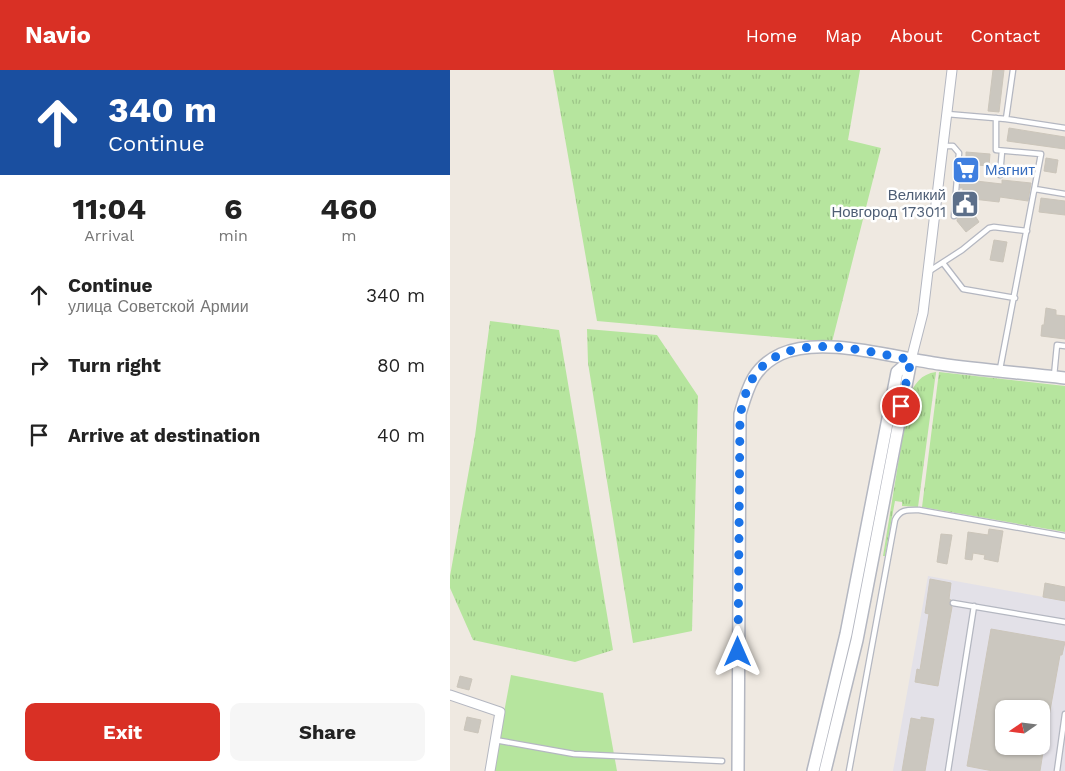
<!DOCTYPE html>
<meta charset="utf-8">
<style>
:root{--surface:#fff;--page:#f6f6f6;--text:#222;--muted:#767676;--accent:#d93025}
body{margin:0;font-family:"Work Sans",sans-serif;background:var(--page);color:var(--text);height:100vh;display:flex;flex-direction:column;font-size:19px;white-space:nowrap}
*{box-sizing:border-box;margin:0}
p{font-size:16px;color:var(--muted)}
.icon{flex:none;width:28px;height:28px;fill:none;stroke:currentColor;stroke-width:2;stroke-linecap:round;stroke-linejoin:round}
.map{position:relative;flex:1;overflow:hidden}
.side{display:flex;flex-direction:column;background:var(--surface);width:450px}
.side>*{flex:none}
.guide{background:#1a4fa0;color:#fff;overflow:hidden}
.needle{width:32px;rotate:256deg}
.controls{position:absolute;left:545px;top:630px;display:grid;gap:10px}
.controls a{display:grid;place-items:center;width:55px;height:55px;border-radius:10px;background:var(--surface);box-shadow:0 1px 4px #0004;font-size:25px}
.pin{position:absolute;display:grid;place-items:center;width:42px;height:42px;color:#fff;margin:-21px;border:2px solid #fff;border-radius:50%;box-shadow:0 1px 5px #0007}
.me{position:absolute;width:55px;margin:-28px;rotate:0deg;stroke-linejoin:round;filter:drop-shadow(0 0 4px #0008)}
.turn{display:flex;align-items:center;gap:18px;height:105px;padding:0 25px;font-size:22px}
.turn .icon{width:65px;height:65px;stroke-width:2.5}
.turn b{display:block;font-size:35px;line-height:42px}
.eta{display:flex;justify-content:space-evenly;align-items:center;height:85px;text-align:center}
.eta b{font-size:30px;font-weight:700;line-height:35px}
.button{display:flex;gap:10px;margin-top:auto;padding:10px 25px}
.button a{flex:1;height:58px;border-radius:10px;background:var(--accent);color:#fff;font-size:20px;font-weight:700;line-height:58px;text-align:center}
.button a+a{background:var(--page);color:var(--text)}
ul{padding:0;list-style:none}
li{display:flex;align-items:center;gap:15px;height:70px;padding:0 25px}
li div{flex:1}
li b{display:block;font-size:19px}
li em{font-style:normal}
header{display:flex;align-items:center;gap:30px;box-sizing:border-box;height:70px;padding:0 25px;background:var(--accent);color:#fff}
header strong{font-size:24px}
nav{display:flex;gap:28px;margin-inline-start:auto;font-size:18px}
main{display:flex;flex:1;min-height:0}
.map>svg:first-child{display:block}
.industrial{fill:#e3e1e8;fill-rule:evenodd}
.grass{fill:url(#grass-tufts)}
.garden{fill:#b6e59e}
.building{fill:#cbc7bf;stroke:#cbc5ba}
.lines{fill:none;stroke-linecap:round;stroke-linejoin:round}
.lane-casing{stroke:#b4b7c1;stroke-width:7}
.street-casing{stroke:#b4b7c1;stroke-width:11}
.secondary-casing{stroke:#b4b7c1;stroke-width:14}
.lane{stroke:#fff;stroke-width:4.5}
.street{stroke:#fff;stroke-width:9}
.secondary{stroke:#fff;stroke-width:11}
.route{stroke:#1a73e8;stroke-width:9;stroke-dasharray:0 16.2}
.labels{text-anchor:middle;stroke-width:5;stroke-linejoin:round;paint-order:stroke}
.shop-label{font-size:15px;fill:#366cbe;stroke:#fff;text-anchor:start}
.service-label{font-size:15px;fill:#4e5e75;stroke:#fff;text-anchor:end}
</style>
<header>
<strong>Navio</strong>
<nav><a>Home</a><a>Map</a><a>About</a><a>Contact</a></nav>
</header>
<main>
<section class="side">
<div class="guide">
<div class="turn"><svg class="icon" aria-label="ahead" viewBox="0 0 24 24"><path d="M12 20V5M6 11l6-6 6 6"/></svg><div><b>340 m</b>Continue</div></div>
</div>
<div class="eta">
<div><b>11:04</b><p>Arrival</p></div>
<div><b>6</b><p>min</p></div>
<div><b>460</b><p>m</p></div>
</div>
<ul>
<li><svg class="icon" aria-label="ahead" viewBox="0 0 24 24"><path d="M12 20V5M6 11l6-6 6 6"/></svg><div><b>Continue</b><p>улица Советской Армии</p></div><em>340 m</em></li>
<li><svg class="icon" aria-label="right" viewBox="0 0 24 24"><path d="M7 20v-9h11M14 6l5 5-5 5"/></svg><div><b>Turn right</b></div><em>80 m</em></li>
<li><svg class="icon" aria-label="arrive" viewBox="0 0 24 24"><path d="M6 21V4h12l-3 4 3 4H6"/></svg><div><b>Arrive at destination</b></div><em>40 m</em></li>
</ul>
<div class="button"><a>Exit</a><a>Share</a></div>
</section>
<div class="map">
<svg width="615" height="701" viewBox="0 0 615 701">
<defs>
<pattern id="grass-tufts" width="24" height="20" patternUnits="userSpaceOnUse" patternTransform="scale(1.25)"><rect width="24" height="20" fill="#b6e59e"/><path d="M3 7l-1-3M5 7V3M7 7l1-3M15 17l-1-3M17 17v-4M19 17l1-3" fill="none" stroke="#9dc588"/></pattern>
</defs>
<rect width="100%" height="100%" fill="#efe9e1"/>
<path class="industrial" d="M478,506L615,531V701H443ZM554,639H591V676H554Z"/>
<path class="grass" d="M103,0H410L398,70L431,78L382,272L147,251Z
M40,251L109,260L163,580L125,592L23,570L0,518V506L25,366Z
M137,259L207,265L248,326L242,561L183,573L138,293Z
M486,302L468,437L452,436V432L445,431L435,486H433L459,327C464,314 471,304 486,302Z
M489,302L615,316V462L472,437Z"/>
<path class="garden" d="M61,605L153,623L167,701H43Z"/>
<path class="building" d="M543,0H554L549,42L538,41Z
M559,58L615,67V79L557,71Z
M516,82L540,84L539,96L527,95L526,111L552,114V110L581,113L578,131L550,127L549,132L523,129L522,141L529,152L516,162L507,151L509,132H512L513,118H510L513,87H516Z
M596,88L608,90L606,103L594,101Z
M591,128L615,131V145L589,142Z
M544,170L557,172L553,192L540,190Z
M596,238L606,240V245L615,246V269L591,266L592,255H594Z
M539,459L553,461L548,492L534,489L535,485L523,483L522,490L515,489L518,462L538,465Z
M491,464L502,465L497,494L487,492Z
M480,509L501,513L499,529L501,530L499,534L502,537L488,616L465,612L467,599L470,600L479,544L475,543Z
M595,513L615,517V531L593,527Z
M541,559L615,572L612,585H610L594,674H591V639H554V676H594L590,701H543L517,696Z
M10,606L22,609L19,620L7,617Z
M17,647L31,650L28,663L14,660Z
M471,647L484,649L475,701H452L461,648L471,650Z"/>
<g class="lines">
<g class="lane-casing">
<path id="lane" d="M497,44L556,49L615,58
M546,48V80L591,84L550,299
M556,49L563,0
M493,76H503L509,83L504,146
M550,105L552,81
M585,119L615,124
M493,193L513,219L565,228
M478,202L512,180L539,158L544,157L577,161
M604,306L607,275L615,276
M503,533L615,552
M45,670L124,684L272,691
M399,701L445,450C450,439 458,440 469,440L615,466
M498,701L524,536
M607,701L615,644"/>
</g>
<g class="street-casing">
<path id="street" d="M461,290L473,243L502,0
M0,625L50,642L40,701"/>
</g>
<g class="secondary-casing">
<path id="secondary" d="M288,701L290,344C298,317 303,297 331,284C373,265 444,288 490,294C531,300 573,303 615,308
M363,701L396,564L447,302L461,290
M375,701L407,570L461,290"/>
</g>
<use href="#lane" class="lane"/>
<use href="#street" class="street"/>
<use href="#secondary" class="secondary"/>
</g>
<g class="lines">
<path class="route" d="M288,582L290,344C293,335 295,323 299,315C328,256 411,280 461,290L451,336"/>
</g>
<defs>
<g id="supermarket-square" transform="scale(1.4375)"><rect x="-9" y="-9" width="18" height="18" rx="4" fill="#3f7fe0" stroke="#fff"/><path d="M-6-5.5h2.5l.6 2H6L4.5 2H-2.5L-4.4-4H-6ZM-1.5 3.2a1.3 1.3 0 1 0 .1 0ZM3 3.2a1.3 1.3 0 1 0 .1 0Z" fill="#fff"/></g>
<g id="civic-square" transform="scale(1.4375)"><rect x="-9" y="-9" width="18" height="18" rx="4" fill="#5c6f8a" stroke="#fff"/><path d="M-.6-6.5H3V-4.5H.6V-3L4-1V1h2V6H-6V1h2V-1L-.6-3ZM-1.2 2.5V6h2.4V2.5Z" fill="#fff"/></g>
</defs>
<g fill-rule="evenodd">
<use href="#supermarket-square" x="516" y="100"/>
<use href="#civic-square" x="515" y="134"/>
</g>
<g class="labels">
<g class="shop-label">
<text x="535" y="105">Магнит</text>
</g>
<g class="service-label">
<text x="496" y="130">Великий<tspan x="496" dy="17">Новгород 173011</tspan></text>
</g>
</g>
</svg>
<div class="controls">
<a><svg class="needle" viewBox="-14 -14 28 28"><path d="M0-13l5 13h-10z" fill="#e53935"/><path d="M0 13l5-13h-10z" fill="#767676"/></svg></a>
</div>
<div class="pin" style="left:451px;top:336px;background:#d93025"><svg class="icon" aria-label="arrive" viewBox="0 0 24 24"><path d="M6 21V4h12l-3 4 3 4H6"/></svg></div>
<svg class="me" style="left:288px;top:582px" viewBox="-20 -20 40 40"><path d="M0-17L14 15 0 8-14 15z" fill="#1a73e8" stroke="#fff" stroke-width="4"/></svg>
</div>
</main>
